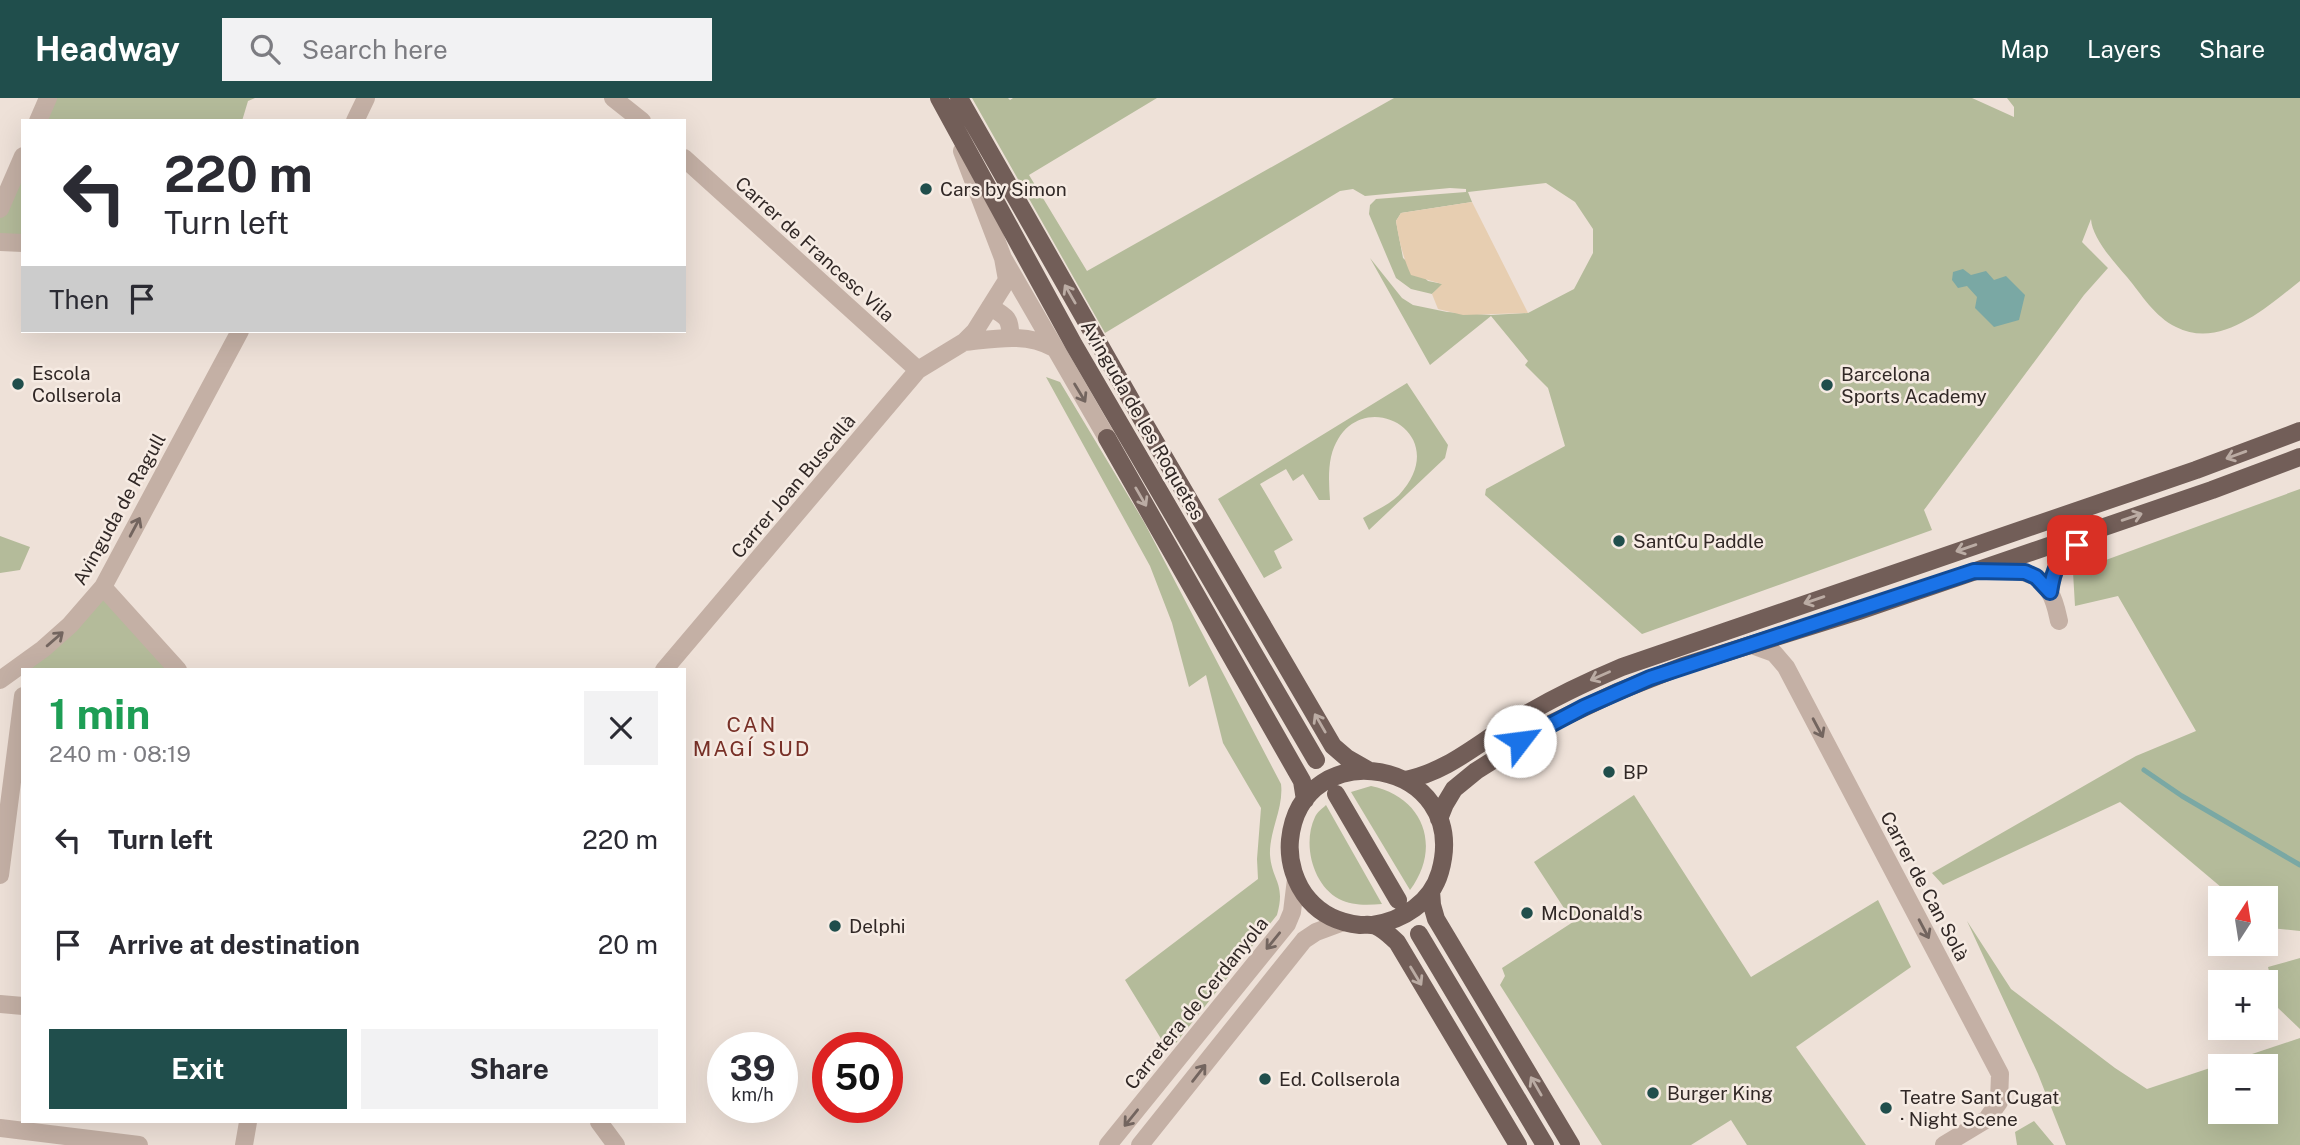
<!DOCTYPE html>
<meta charset="utf-8">
<style>
:root{--surface:#fff;--page:#f2f2f3;--text:#2b2b33;--muted:#7c7c81;--accent:#204e4c}
body{margin:0;font-family:"Public Sans",sans-serif;background:var(--page);color:var(--text);height:100vh;display:flex;flex-direction:column;font-size:26px;white-space:nowrap}
*{box-sizing:border-box;margin:0}
p{font-size:23px;color:var(--muted)}
.icon{flex:none;width:38px;height:38px;fill:none;stroke:currentColor;stroke-width:2;stroke-linecap:round;stroke-linejoin:round}
.map{position:relative;flex:1;overflow:hidden}
.details{position:absolute;left:21px;top:570px;width:665px;height:455px;display:flex;flex-direction:column;background:var(--surface);border-radius:0px;box-shadow:0 7px 28px #0002}
.details>*{flex:none}
.guide{position:absolute;left:21px;top:21px;width:665px;height:214px;border-radius:0px;box-shadow:0 7px 28px #0002;background:#fff;color:var(--text);overflow:hidden}
.needle{width:46px;rotate:12deg}
.buttons{position:absolute;left:2208px;top:788px;display:grid;gap:14px}
.buttons a{display:grid;place-items:center;width:70px;height:70px;border-radius:0px;background:var(--surface);box-shadow:0 7px 28px #0002;font-size:35px}
.speed{position:absolute;left:707px;top:934px;display:flex;gap:14px;font-size:35px;font-weight:700;text-align:center}
.speed>*{display:grid;place-content:center;width:91px;height:91px;border-radius:50%;background:var(--surface);box-shadow:0 7px 28px #0002;line-height:1}
.speed small{font-size:18px;font-weight:400}
.speed .limit{border:10px solid #d22;background:#fff;color:#111}
.pin{position:absolute;display:grid;place-items:center;width:60px;height:60px;color:#fff;margin:-30px;border-radius:14px;box-shadow:0 4px 10px #0006}
.me{position:absolute;width:77px;margin:-38px;rotate:60deg;stroke-linejoin:round;filter:drop-shadow(0 0 5px #0008)}
.turn{display:flex;align-items:center;gap:24px;height:147px;padding:0 28px;font-size:32px}
.turn .icon{width:91px;height:91px;stroke-width:2.5}
.turn b{display:block;font-size:49px;line-height:60px}
.then{display:flex;align-items:center;height:66px;padding:0 28px;background:#0003;gap:14px;font-size:26px}
.round{display:grid;place-items:center;flex:none;width:74px;height:74px;border-radius:0px;background:var(--page)}
.headline{display:flex;align-items:center;justify-content:space-between;height:119px;padding:0 28px}
h1{font-size:42px;font-weight:700;line-height:52px;color:#1e9e55}
.primary-button{display:flex;gap:14px;margin-top:auto;padding:14px 28px}
.primary-button a{flex:1;height:80px;border-radius:0px;background:var(--accent);color:#fff;font-size:28px;font-weight:700;line-height:80px;text-align:center}
.primary-button a+a{background:var(--page);color:var(--text)}
ul{padding:0;list-style:none}
li{display:flex;align-items:center;gap:21px;height:105px;padding:0 28px}
li div{flex:1}
li b{display:block;font-size:26px}
li em{font-style:normal}
header{display:flex;align-items:center;gap:42px;box-sizing:border-box;height:98px;padding:0 35px;background:var(--accent);color:#fff}
header strong{font-size:33px}
nav{display:flex;gap:38px;margin-inline-start:auto;font-size:24px}
.search{width:490px;height:63px;background:var(--page);display:flex;align-items:center;gap:18px;box-sizing:border-box;padding:0 24px;border-radius:0px;color:var(--muted);font-size:26px}
.map>svg:first-child{display:block}
.green{fill:#b4bb9a;fill-rule:evenodd}
.sand{fill:#e7ceb1}
.water{fill:#7aa8a4}
.lines{fill:none;stroke-linecap:round;stroke-linejoin:round}
.stream{stroke:#7aa8a4;stroke-width:5}
.minor{stroke:#c4b0a5;stroke-width:18}
.major{stroke:#725e58;stroke-width:18}
.oneway{stroke:#bbaca4}
.oneway2{stroke:#73655f}
.route-casing{stroke:#114b97;stroke-width:18}
.route{stroke:#1a73e8;stroke-width:12}
.poi-dot{fill:#204e4c;stroke:#f6ebe3;stroke-width:2.5}
.labels{text-anchor:middle;stroke-width:5;stroke-linejoin:round;paint-order:stroke}
.poi-label{font-size:19px;fill:#312826;stroke:#f6ebe3;text-anchor:start}
.street-label{font-size:19px;fill:#312826;stroke:#f6ebe3}
.neighbourhood-label{font-size:21px;letter-spacing:2px;fill:#783027;stroke:#f6ebe3}
</style>
<header>
<strong>Headway</strong>
<div class="search"><svg class="icon" aria-label="search" viewBox="0 0 24 24"><circle cx="10" cy="10" r="6"/><path d="M15 15l6 6"/></svg>Search here</div>
<nav><a>Map</a><a>Layers</a><a>Share</a></nav>
</header>
<div class="map">
<svg width="2300" height="1047" viewBox="0 0 2300 1047">
<rect width="100%" height="100%" fill="#eee1d8"/>
<path class="green" d="M47,0H255L248,3L242,23H38Z
M972,0H1008L1010,2L1013,0H1157L1029,77L1087,173L1394,0H1972L2014,19V9L2007,0H2300V183C2267,209 2221,252 2176,229C2155,219 2141,196 2127,179C2114,164 2092,140 2091,121L2082,144L2108,170L2084,197L1924,412L1932,432L1642,536L1485,397L1486,391L1565,348L1548,290L1525,267L1528,263L1491,218L1430,267L1370,160L1402,200L1413,207L1447,214L1491,217L1528,215L1574,191L1593,155V131L1575,104L1546,85L1468,94L1472,104L1401,115L1396,123L1403,160L1428,183L1443,186L1432,196L1411,191L1396,180L1369,116L1370,107L1376,101L1466,94V91L1450,90L1365,98L1353,91L1340,93L1105,235Z
M23,57V145L0,144V111Z
M1046,279L1060,284L1144,424L1281,686C1284,710 1269,733 1270,757C1272,783 1286,785 1277,817L1176,945L1163,944L1125,882L1258,781L1257,761L1261,710L1223,645L1206,577L1189,589L1172,525L1150,468Z
M1407,285L1448,347L1445,360L1369,432L1363,420C1374,413 1389,407 1399,397C1459,332 1351,280 1331,359C1328,373 1329,388 1330,402H1319L1303,376L1293,383L1286,371L1260,386L1293,442L1274,453L1282,470L1264,480L1218,401Z
M2300,391V833L2270,830L2266,827V800H2234L2120,704L1943,787L1932,775L2136,658L2196,633L2118,498L2075,508L2073,474Z
M0,438L30,449L20,472L0,475Z
M103,489L178,572H26Z
M1371,688C1424,699 1442,749 1410,792L1351,694Z
M1634,697L1751,879L1878,802L1911,869L1796,949L1866,1047H1747L1731,1022L1691,1047H1602L1500,887L1505,878L1502,870L1573,824L1534,764Z
M1326,707L1382,806C1368,807 1352,808 1339,801C1313,787 1302,746 1315,719C1317,714 1323,710 1326,707Z
M1967,823L2011,891L2115,970L2147,991L2300,940V1047H2066L2038,976ZM2221,968H2266V1013H2221Z
M2300,860V931L2278,910L2268,869Z
M2034,1023L2054,1047H2017L2015,1034Z"/>
<path class="sand" d="M1472,104L1528,215L1463,217L1438,211L1432,196L1442,186L1411,177C1403,159 1399,143 1396,123L1401,115Z"/>
<path class="water" d="M1963,171L1971,177L1986,173L1994,182L2006,178L2025,197L2019,222L1994,229L1975,210L1977,199L1967,188L1958,190L1952,182L1953,174Z"/>
<g class="lines">
<path class="stream" d="M2144,672L2182,698L2300,767"/>
<path class="minor" d="M613,0L642,23
M38,23L48,0
M355,23L366,0
M962,53L1003,160L1107,340
M684,60L918,272
M0,111L23,58
M0,144L23,145
M990,209C1006,218 1011,220 1010,239
M964,244C994,241 1026,234 1054,250
M1978,473C2004,473 2036,467 2050,495C2055,503 2057,514 2059,523
M103,489L178,572
M2050,494C2055,458 2066,456 2092,434
M1752,547L1774,555L1786,569L2000,976L1999,1004L1987,1021L1944,1047
M664,572L918,272L964,244L975,233L1007,182L1003,160
M0,582L43,551L70,527L103,489L240,233
M0,777L23,598
M0,906L23,908
M599,1024L616,1047
M0,1030L139,1047
M244,1047L248,1024
M1108,1047L1287,826L1292,814L1296,781
M1140,1047L1304,842L1316,834L1343,824"/>
<path class="major" d="M939,0L1074,247L1316,662
M959,0L1143,323L1333,648L1347,660L1368,672
M1107,340L1302,683L1305,702
M1405,682C1446,674 1476,647 1510,626C1546,603 1584,585 1622,569L2196,372L2300,333
M1336,696L1398,802
M1439,721L1445,706L1454,691L1476,673L1552,625L1617,594L1683,568L1856,514L2212,392L2300,359
M1431,793L1432,807L1436,821L1571,1047
M1373,827C1403,822 1431,805 1440,774C1472,661 1301,632 1290,742C1288,763 1295,786 1309,802C1322,817 1341,825 1360,827C1366,827 1371,826 1376,828C1385,832 1390,838 1397,844L1518,1047
M1419,836L1545,1047"/>
</g>
<defs><path id="oneway-shaft" d="M-6 0H5M1.5-3L5.5 0L1.5 3" fill="none" stroke-width="1.6" stroke-linecap="round" stroke-linejoin="round" transform="scale(1.75)"/></defs>
<g class="oneway">
<use href="#oneway-shaft" transform="translate(1070 196) rotate(-120)"/>
<use href="#oneway-shaft" transform="translate(2236 357) rotate(160)"/>
<use href="#oneway-shaft" transform="translate(1141 399) rotate(60)"/>
<use href="#oneway-shaft" transform="translate(2132 419) rotate(-19)"/>
<use href="#oneway-shaft" transform="translate(1966 450) rotate(161)"/>
<use href="#oneway-shaft" transform="translate(1814 502) rotate(161)"/>
<use href="#oneway-shaft" transform="translate(1600 578) rotate(156)"/>
<use href="#oneway-shaft" transform="translate(1320 625) rotate(-120)"/>
<use href="#oneway-shaft" transform="translate(1416 878) rotate(59)"/>
<use href="#oneway-shaft" transform="translate(1536 988) rotate(-120)"/>
</g>
<g class="oneway2">
<use href="#oneway-shaft" transform="translate(1080 295) rotate(59)"/>
<use href="#oneway-shaft" transform="translate(135 429) rotate(-62)"/>
<use href="#oneway-shaft" transform="translate(55 541) rotate(-41)"/>
<use href="#oneway-shaft" transform="translate(1818 630) rotate(62)"/>
<use href="#oneway-shaft" transform="translate(1924 831) rotate(62)"/>
<use href="#oneway-shaft" transform="translate(1273 843) rotate(129)"/>
<use href="#oneway-shaft" transform="translate(1199 975) rotate(-52)"/>
<use href="#oneway-shaft" transform="translate(1131 1020) rotate(129)"/>
</g>
<g class="lines">
<g class="route-casing">
<path id="route" d="M1520,643L1584,609L1650,580L1974,473L2025,474L2036,479L2050,494C2054,468 2058,463 2077,447"/>
</g>
<use href="#route" class="route"/>
</g>
<g class="poi-dot">
<circle cx="926" cy="91" r="7"/>
<circle cx="18" cy="286" r="7"/>
<circle cx="1827" cy="287" r="7"/>
<circle cx="1619" cy="443" r="7"/>
<circle cx="1609" cy="674" r="7"/>
<circle cx="1527" cy="815" r="7"/>
<circle cx="835" cy="828" r="7"/>
<circle cx="1265" cy="981" r="7"/>
<circle cx="1653" cy="995" r="7"/>
<circle cx="1886" cy="1010" r="7"/>
</g>
<g class="labels">
<g class="poi-label">
<text x="940" y="98">Cars by Simon</text>
<text x="32" y="282">Escola<tspan x="32" dy="22">Collserola</tspan></text>
<text x="1841" y="283">Barcelona<tspan x="1841" dy="22">Sports Academy</tspan></text>
<text x="1633" y="450">SantCu Paddle</text>
<text x="1623" y="681">BP</text>
<text x="1541" y="822">McDonald's</text>
<text x="849" y="835">Delphi</text>
<text x="1279" y="988">Ed. Collserola</text>
<text x="1667" y="1002">Burger King</text>
<text x="1900" y="1006">Teatre Sant Cugat<tspan x="1900" dy="22">· Night Scene</tspan></text>
</g>
<g class="street-label">
<text transform="translate(815 151) rotate(42)" y="7">Carrer de Francesc Vila</text>
<text transform="translate(1143 322) rotate(60)" y="7">Avinguda de les Roquetes</text>
<text transform="translate(793 388) rotate(-50)" y="7">Carrer Joan Buscallà</text>
<text transform="translate(119 411) rotate(-61)" y="7">Avinguda de Ragull</text>
<text transform="translate(1925 788) rotate(62)" y="7">Carrer de Can Solà</text>
<text transform="translate(1196 905) rotate(-51)" y="7">Carretera de Cerdanyola</text>
</g>
<g class="neighbourhood-label">
<text x="752" y="634">CAN<tspan x="752" dy="24">MAGÍ SUD</tspan></text>
</g>
</g>
</svg>
<div class="buttons">
<a><svg class="needle" viewBox="-14 -14 28 28"><path d="M0-13l5 13h-10z" fill="#e53935"/><path d="M0 13l5-13h-10z" fill="#7c7c81"/></svg></a>
<a>+</a>
<a>−</a>
</div>
<div class="speed"><div>39<small>km/h</small></div><div class="limit">50</div></div>
<div class="pin" style="left:2077px;top:447px;background:#d93025"><svg class="icon" aria-label="arrive" viewBox="0 0 24 24"><path d="M6 21V4h12l-3 4 3 4H6"/></svg></div>
<svg class="me" style="left:1520px;top:643px" viewBox="-20 -20 40 40"><circle r="19" fill="#fff"/><path d="M0-13L10 11 0 6-10 11z" fill="#1a73e8"/></svg>
<div class="guide">
<div class="turn"><svg class="icon" aria-label="left" viewBox="0 0 24 24"><path d="M17 20v-9H6M10 6l-5 5 5 5"/></svg><div><b>220 m</b>Turn left</div></div>
<div class="then">Then<svg class="icon" aria-label="arrive" viewBox="0 0 24 24"><path d="M6 21V4h12l-3 4 3 4H6"/></svg></div>
</div>
<section class="details">
<div class="headline"><div><h1>1 min</h1><p>240 m · 08:19</p></div><a class="round"><svg class="icon" aria-label="close" viewBox="0 0 24 24"><path d="M6 6l12 12M18 6L6 18"/></svg></a></div>
<ul>
<li><svg class="icon" aria-label="left" viewBox="0 0 24 24"><path d="M17 20v-9H6M10 6l-5 5 5 5"/></svg><div><b>Turn left</b></div><em>220 m</em></li>
<li><svg class="icon" aria-label="arrive" viewBox="0 0 24 24"><path d="M6 21V4h12l-3 4 3 4H6"/></svg><div><b>Arrive at destination</b></div><em>20 m</em></li>
</ul>
<div class="primary-button"><a>Exit</a><a>Share</a></div>
</section>
</div>
